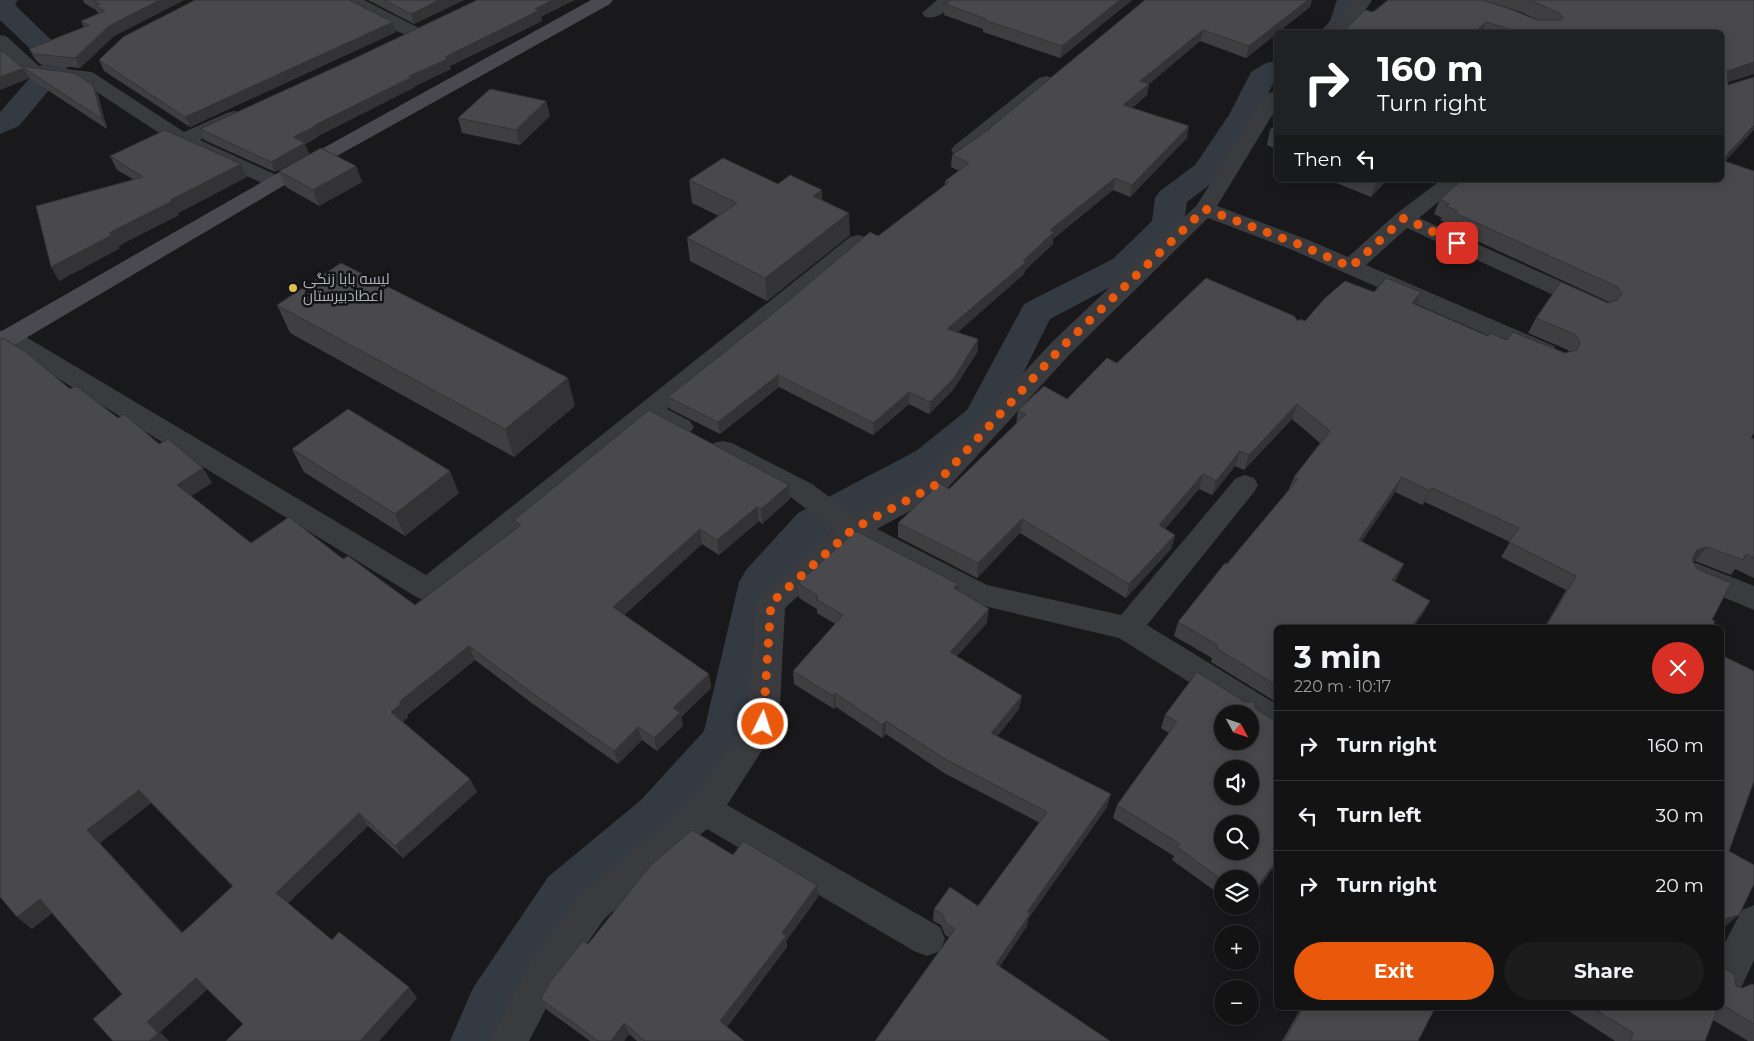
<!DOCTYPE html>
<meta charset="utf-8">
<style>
:root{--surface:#131314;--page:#1c1c1d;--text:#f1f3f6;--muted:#9d9ea0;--line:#323234;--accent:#ea580c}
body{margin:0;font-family:Montserrat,Cairo,sans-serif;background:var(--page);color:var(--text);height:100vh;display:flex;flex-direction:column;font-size:19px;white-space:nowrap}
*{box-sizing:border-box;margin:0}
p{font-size:16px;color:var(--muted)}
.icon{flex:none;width:28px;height:28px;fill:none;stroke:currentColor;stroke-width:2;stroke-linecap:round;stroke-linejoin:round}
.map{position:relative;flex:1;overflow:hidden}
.details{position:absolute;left:1274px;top:625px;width:450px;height:385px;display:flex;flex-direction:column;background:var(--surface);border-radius:8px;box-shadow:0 2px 12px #0003,0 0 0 1px var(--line)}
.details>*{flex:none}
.top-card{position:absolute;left:1274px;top:30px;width:450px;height:152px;border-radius:8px;box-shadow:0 2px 12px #0003,0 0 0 1px var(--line);background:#202124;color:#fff;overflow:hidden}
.needle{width:32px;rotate:130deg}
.fabs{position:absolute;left:1214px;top:705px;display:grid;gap:10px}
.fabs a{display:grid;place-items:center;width:45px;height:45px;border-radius:50%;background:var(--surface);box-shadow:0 2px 12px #0003,0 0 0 1px var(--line);font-size:25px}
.pin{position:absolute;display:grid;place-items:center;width:42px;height:42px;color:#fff;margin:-21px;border-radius:10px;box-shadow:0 2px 8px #0006}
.me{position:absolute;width:55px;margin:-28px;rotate:4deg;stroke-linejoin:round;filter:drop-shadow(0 0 4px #0008)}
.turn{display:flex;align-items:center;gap:18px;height:105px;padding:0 20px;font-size:22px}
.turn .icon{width:65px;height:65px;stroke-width:2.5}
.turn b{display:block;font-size:35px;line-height:42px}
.then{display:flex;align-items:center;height:48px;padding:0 20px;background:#0003;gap:10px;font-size:19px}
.round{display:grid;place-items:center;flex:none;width:52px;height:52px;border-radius:26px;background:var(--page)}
.head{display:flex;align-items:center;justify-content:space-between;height:85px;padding:0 20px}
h1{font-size:30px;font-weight:700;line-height:38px}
.cta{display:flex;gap:10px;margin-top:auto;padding:10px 20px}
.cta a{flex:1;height:58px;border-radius:30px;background:var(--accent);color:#fff;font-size:20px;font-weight:700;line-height:58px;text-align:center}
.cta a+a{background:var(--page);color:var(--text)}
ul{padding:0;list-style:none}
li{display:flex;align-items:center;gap:15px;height:70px;padding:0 20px;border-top:1px solid var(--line)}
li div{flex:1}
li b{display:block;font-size:19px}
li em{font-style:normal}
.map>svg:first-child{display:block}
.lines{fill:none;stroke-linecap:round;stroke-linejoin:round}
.canal{fill:#343a42;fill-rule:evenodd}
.minor{fill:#3a3b3f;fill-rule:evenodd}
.secondary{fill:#49494f;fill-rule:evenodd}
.wall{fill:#3f3f42;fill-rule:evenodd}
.shaded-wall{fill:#333336}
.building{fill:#49494d;stroke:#333336;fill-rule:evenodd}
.route{stroke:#ea580c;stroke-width:9;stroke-dasharray:0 16.2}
.poi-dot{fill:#dcc34f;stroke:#141416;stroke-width:2}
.labels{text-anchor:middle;stroke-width:5;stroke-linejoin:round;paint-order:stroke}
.poi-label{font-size:15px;fill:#adafb9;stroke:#141416;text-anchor:start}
</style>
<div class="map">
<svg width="1754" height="1041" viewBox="0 0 1754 1041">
<rect width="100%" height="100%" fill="#19191b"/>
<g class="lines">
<path class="canal" d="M0,0H18L15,5L73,61L19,126L0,134V112L44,62L0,20Z
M1337,0H1363L1355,24L1348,32H1320L1330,21Z
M1276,61V81L1273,83L1259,115L1217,179L1187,202L1184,224L1180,231L1137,273L1050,319L996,428L944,471L828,535L781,588L750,740L743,755L677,832L584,913L513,1028L507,1041H450L473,988L548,877L641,800L704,731L739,582L746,570L798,513L916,451L967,410L1024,304L1113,259L1152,221L1155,198L1160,191L1195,165L1229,115L1251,72L1266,63Z"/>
<path class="minor" d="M341,0H364L421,29L424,33L421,37L415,38L409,37L344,4Z
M937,0H957C950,10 937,20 925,17L922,13Z
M1354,0H1372L1363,14L1346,32H1327Z
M0,35L6,36L39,66L92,72L184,132L227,113L234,111L241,113L244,117L241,121L200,140L283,178L286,182L283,186L276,188L269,186L176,144L80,81L27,75L0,50Z
M1046,76L1053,78L1056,82L1053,86L968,154L961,156L954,154L951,150L954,146L1039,78Z
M1276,91V109L1217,206L1306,239L1348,257L1396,214L1441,180H1464L1419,218L1598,298L1602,303L1598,308L1590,310L1582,308L1407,228L1366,265L1554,346L1557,352L1554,358L1545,360L1290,249L1208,218L1070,354L943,493L877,529L987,585L1121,615L1236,478L1245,475L1254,478L1258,485L1254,492L1147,625L1276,704V733L1265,730L1250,720V714H1240L1119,638L971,603L856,543L785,608L779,724L727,805L940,927L945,939L940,951L927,956L914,951L707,829L605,918L559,983L529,1041H490L533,957L581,894L693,799L748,721L756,603L761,595L834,530L792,498L714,457L710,450L714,443L723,441L732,443L812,484L855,516L925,479L1052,342L1197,205L1261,102L1269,93Z
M858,235L866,237L869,242L866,247L667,409L690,421L694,427L690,433L681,436L651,422L438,598L428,601L418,598L0,343V331L8,329L16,331L426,575L850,237Z
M1696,563L1754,586V610L1686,582L1682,574L1686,566Z
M1754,905V960L1739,992L1726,997L1721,995V950L1742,910Z"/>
<path class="secondary" d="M591,0H613L610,4L283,186L9,348L0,350V332L269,178Z"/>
</g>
<path class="wall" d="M83,0H184L114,36L80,68L40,64L35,59L29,49L84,27L81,21L98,14L96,10L84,3Z
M368,0H464L414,24Z
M951,0H1132L1060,58L983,32V29L944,15L945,4Z
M1145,0H1312L1310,7L1278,32H1276V34L1246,58L1200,41L1149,84L1147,95L1132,108L1187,138L1130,197L1113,190L1053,239V244L1025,270L1024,274L957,332L978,339V351L953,390L929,414L909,404L873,435L779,387L720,434L670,409L668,397L945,185V181L959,171L951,167L952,155L989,130L990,128Z
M1482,0H1754V74L1728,82L1726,161L1751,438L1754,439V578L1735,569L1731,575L1695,561L1693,562L1712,620V628H1544L1566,590L1501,557L1510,542L1425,502L1422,505L1395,492L1362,541L1397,578L1394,582L1430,601L1422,615L1276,628V702L1211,662L1212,658L1174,636L1178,622L1288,491L1294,477L1320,443L1292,419L1244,470L1235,466L1212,495L1199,489L1165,529L1175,535L1171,549L1126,598L1020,533L977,578L898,537V523L949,489L1016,424L1018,410L1067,399L1117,363L1298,321H1305L1374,292L1416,305L1488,336L1565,353L1569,352L1568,350L1528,333L1536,318L1608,303L1609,302L1449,228L1450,225L1440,220L1442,218L1434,214L1440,199L1543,182L1721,32H1343L1373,12L1538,20L1521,12Z
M541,17L542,21L450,66L451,69L415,86V87L318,136V137L305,144L309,154L275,172L204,140L200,129L351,60Z
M396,32L190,127L104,71L99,60Z
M0,50L20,66L98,95L107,129L29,78L0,90Z
M546,101L550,116L520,145L462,133L458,118Z
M1276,125V149L1267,145L1270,130Z
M110,156L247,177L178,213L179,215L118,246L120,248L59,281L133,179L117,170Z
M356,166L362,182L319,206L286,187L279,171Z
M689,180L778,184L823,201L850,235L767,301L690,261L687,238L719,216L692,203Z
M1329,180H1387L1371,197Z
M277,305L575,406L514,457L290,333Z
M70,389L118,418L159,444L203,468L212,483L191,496L251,543L343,559L415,605L516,528L514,520L789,485L790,499L762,524L759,521L719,555L702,544L624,615L709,674L711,688L681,717L683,726L657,751L642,740L618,764L533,704L475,660L407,715L408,717L403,722L470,779L477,792L403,858L368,826L288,903L332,940L409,987L417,998L379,1041H226L243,1024L207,989L160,1032L113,1041L122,994L52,913L32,929L17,917ZM151,803L232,886L183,933L100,843Z
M292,449L459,493L405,536L304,472Z
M798,583L958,584V590L987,623L957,656L1019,709L997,736L1107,807L1028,919L1027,926L1000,966L945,935L941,925L933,921L934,909L978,906L1040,823L944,773L886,734L882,738L836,707L834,709L794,684L793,671L835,624L817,613V609L799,598Z
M1255,708L1270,718L1276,864L1250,900V879H1222V896L1172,860L1174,856L1113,818L1117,805L1169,733L1161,728L1165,715Z
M733,855L818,897L786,941L787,947L727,1027L744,1041H637L629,1034L624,1041H590L547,1010L541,999L588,944Z
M1236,906H1246L1242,911Z
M1721,966L1736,986L1742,988L1754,985V1041H1748L1713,1020L1705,1041H1615L1564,1008H1721Z
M1301,1008H1435L1418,1041H1282Z"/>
<path class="shaded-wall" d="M160,0H184L114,36L80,68L75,58L109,26Z
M440,0H464L414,24L411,14Z
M553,0H575L541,17L542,21L450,66L451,69L415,86V87L318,136V137L305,144L309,154L275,172L271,162L293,137L313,126L409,76L535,9Z
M1120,0H1132L1060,58L1062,46Z
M1308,0H1312L1310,7L1278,32H1276V34L1246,58L1249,46Z
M393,22L396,32L190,127L185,117Z
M1486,22L1482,32H1475Z
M1203,30L1200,41L1149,84L1147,95L1121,117L1123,105L1140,81Z
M1754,62V74L1721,84L1727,71Z
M24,68L29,78L0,90V77Z
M93,85L98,95L107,129L102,119Z
M546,101L550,116L520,145L516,130Z
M1754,125V130L1721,166L1722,160Z
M1189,126L1187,138L1130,197L1132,185Z
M241,164L247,177L178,213L179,215L118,246L120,248L59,281L51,267L109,233L170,200Z
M356,166L362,182L319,206L313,190Z
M1115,178L1113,190L1053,239V244L1025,270L1024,274L947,342V329L1023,261L1050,230Z
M1378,180H1387L1371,197L1376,182Z
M822,190L823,212L813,196Z
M849,213L850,235L767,301L765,278Z
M1421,292L1415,307L1412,303Z
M978,339V351L953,390L929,414L930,402Z
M778,375L779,387L720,434L718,422Z
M568,378L575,406L514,457L505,429Z
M909,392V404L873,435V423Z
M1297,404L1292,419L1244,470L1249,455Z
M1240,451L1235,466L1212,495L1216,481Z
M203,468L212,483L186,499L177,485Z
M450,471L459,493L405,536L395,514Z
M1203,474L1199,489L1155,540L1159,525Z
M1402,477L1395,492L1353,555L1359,540Z
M789,485L790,499L762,524L761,509Z
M1432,488L1425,502L1422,505L1430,491Z
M757,507L759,521L719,555L717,540Z
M1022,519L1020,533L977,578L978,563Z
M700,529L702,544L617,622L613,607Z
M1175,535L1171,549L1126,598L1129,584Z
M1707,547L1695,561L1685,564L1697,550Z
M1404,564L1397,578L1385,595L1392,580Z
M958,584L957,598L954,588Z
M1430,601L1422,615L1413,628H1411Z
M989,609L987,623L948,666L950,652Z
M469,646L475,660L407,715L408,717L399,725L391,712L399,702Z
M709,674L711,688L681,717L683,726L657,751L654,738L673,708Z
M835,693L836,707L834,709L833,696Z
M1022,696L1019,709L989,747L991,733Z
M886,721V734L882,738V725Z
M638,727L642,740L618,764L614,751Z
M470,779L477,792L403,858L395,846Z
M139,790L151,803L100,843L194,945L182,933L87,830Z
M1111,794L1107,807L1028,919L1027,926L994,975L996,964L1027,912Z
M359,813L368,826L286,905L276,893Z
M1276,861V864L1250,900V897Z
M817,885L818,897L786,941L787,947L723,1032L720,1021L782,933Z
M40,899L54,911L32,929L17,917Z
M1739,915L1724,927L1721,928V920Z
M196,978L208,989L160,1032L169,1041H149L147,1022Z
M409,987L417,998L379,1041H360Z
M624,1023L629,1034L624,1041H611Z"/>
<path class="building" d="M92,0H160L109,26L75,58L34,54L29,49L89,25L81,21L105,11L95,6L100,4Z
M195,0H349L393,22L185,117L99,60L123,37Z
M384,0H440L411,14Z
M477,0H553L535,9L540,10L445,57L448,59L409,76L412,77L313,126L314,127L293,137L305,143L271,162L200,129L351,60Z
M951,0H1120L1062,46L984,20L986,19L945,4Z
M1145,0H1308L1249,46L1203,30L1140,81L1149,84L1123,105L1189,126L1132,185L1115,178L1050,230L1054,232L1023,261L1026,262L947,329L978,339L954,378L930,402L909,392L873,423L778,375L718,422L668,397L781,307L870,232L878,236L949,182L945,181L969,163L952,155L991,128H990Z
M1388,0H1482L1513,10L1537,20H1561L1563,18L1559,13L1530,0H1754V62L1727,71L1728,85L1754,77V125L1722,160L1754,171V433L1751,438L1754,439V558L1746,554L1743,560L1707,547L1697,550L1692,559L1697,569L1731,583L1712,620L1715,621L1712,628H1545L1576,576L1509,542L1519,528L1432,488L1430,491L1402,477L1359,540L1404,564L1392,580L1430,601L1411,628H1276V685L1216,648L1218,645L1178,622L1225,563L1227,564L1298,479L1294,477L1330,431L1297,404L1249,455L1240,451L1216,481L1203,474L1159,525L1175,535L1129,584L1022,519L978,563L898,523L940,483L949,489L1026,414L1018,410L1044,386L1067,399L1107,358L1117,363L1206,278L1294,316L1298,321L1300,319L1305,321L1325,298L1345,281L1374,292L1386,278L1421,292L1412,303L1488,336L1490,333L1507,340L1513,332L1565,353L1577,350L1580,342L1576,335L1536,318L1561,282L1608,303L1617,300L1622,294L1618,287L1455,213L1458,211L1446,206L1449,204L1440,199L1462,180H1538L1543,182L1544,180H1721V32H1519L1486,22L1475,32H1343L1365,10L1373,12Z
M0,50L8,55L20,66L74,73L93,85L102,119L24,68L0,77Z
M490,89L546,101L516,130L458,118Z
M1276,125V133L1270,130Z
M165,130L241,164L170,200L172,201L109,233L112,235L51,267L36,206L143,177L110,156Z
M321,148L356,166L313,190L279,171Z
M723,158L778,184L790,175L822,190L813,196L849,213L765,278L687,238L737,203L689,180Z
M1370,180H1378L1376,182Z
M341,263L568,378L505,429L277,305Z
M3,338L26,352L70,389L76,386L118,418L124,414L159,444L168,439L203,468L177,485L251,543L289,517L343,559L348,556L415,605L521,525L514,520L649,410L789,485L761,509L757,507L717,540L700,529L613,607L709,674L673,708L680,713L654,738L638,727L614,751L528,690L469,646L399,702L401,704L391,712L470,779L395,846L359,813L276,893L332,940L339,932L409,987L360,1041H226L243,1024L196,978L147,1022L158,1033L149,1041H113L93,1019L122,994L40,899L17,917L0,897V340ZM139,790L233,886L182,933L87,830Z
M348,409L450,471L395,514L292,449Z
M856,531L958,584L954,588L989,609L950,652L1022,696L991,733L1111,794L1027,912L1030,914L996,964L1110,1041H875L955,929L946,923L942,914L934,909L950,887L978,906L1047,812L945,759L886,721L882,725L835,693L833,696L793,671L843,615L816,599L818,596L798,583Z
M1721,655L1754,671V781L1729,851L1754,865V884L1739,915L1721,920Z
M1197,672L1245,702H1254L1255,708L1270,718L1276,719V861L1250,897V879H1222V880L1177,847L1180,844L1117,805L1177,722L1165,715ZM1222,714H1250V741H1222ZM1222,769H1250V796H1222ZM1222,824H1250V851H1222Z
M692,830L733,855L743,841L817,885L782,933L786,936L720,1021L744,1041H645L624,1023L611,1041H598L541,999L550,982L583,941L588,944L651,865Z
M1721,966L1734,974L1736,986L1742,988L1752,984L1754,985V1024L1721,1004Z
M1303,1008H1435L1418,1041H1284Z
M1593,1008H1718L1705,1041H1630L1633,1033Z"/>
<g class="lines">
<path class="route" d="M763,724L771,603L853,529L934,486L1061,348L1205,209L1298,244L1351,267L1404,218L1457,243"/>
</g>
<circle class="poi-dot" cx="293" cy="288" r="5"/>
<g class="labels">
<g class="poi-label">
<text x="303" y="284">لیسه بابا زنگی<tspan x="303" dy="17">اعطادبیرستان</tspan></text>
</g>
</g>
</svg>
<div class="fabs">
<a><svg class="needle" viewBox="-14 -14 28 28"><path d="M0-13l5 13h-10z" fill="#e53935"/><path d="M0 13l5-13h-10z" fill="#9d9ea0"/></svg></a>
<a><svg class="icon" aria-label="sound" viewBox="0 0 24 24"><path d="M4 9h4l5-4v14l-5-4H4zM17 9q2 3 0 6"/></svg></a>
<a><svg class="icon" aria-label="search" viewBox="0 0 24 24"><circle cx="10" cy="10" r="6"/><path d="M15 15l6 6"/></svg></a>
<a><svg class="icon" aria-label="layers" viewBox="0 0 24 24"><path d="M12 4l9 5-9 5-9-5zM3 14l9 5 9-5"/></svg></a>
<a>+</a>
<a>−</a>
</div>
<div class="pin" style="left:1457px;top:243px;background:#d93025"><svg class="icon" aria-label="arrive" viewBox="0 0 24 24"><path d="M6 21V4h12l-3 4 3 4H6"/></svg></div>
<svg class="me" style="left:763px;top:724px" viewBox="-20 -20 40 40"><circle r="17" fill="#ea580c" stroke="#fff" stroke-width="3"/><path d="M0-11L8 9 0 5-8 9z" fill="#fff"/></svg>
<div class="top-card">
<div class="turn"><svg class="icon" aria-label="right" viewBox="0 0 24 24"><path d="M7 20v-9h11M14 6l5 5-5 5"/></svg><div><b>160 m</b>Turn right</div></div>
<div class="then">Then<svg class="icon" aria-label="left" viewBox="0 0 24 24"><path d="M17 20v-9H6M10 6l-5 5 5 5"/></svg></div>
</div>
<section class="details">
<div class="head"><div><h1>3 min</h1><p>220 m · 10:17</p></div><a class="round" style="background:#d93025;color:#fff"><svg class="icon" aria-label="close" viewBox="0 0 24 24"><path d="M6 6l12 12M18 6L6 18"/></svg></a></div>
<ul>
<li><svg class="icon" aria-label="right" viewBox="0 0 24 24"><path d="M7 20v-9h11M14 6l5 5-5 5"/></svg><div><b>Turn right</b></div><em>160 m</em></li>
<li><svg class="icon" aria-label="left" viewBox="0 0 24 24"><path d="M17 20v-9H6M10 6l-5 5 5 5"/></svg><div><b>Turn left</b></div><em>30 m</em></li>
<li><svg class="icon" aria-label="right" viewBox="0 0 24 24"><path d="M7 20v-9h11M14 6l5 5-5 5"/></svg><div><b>Turn right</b></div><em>20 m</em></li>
</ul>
<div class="cta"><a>Exit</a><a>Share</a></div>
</section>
</div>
